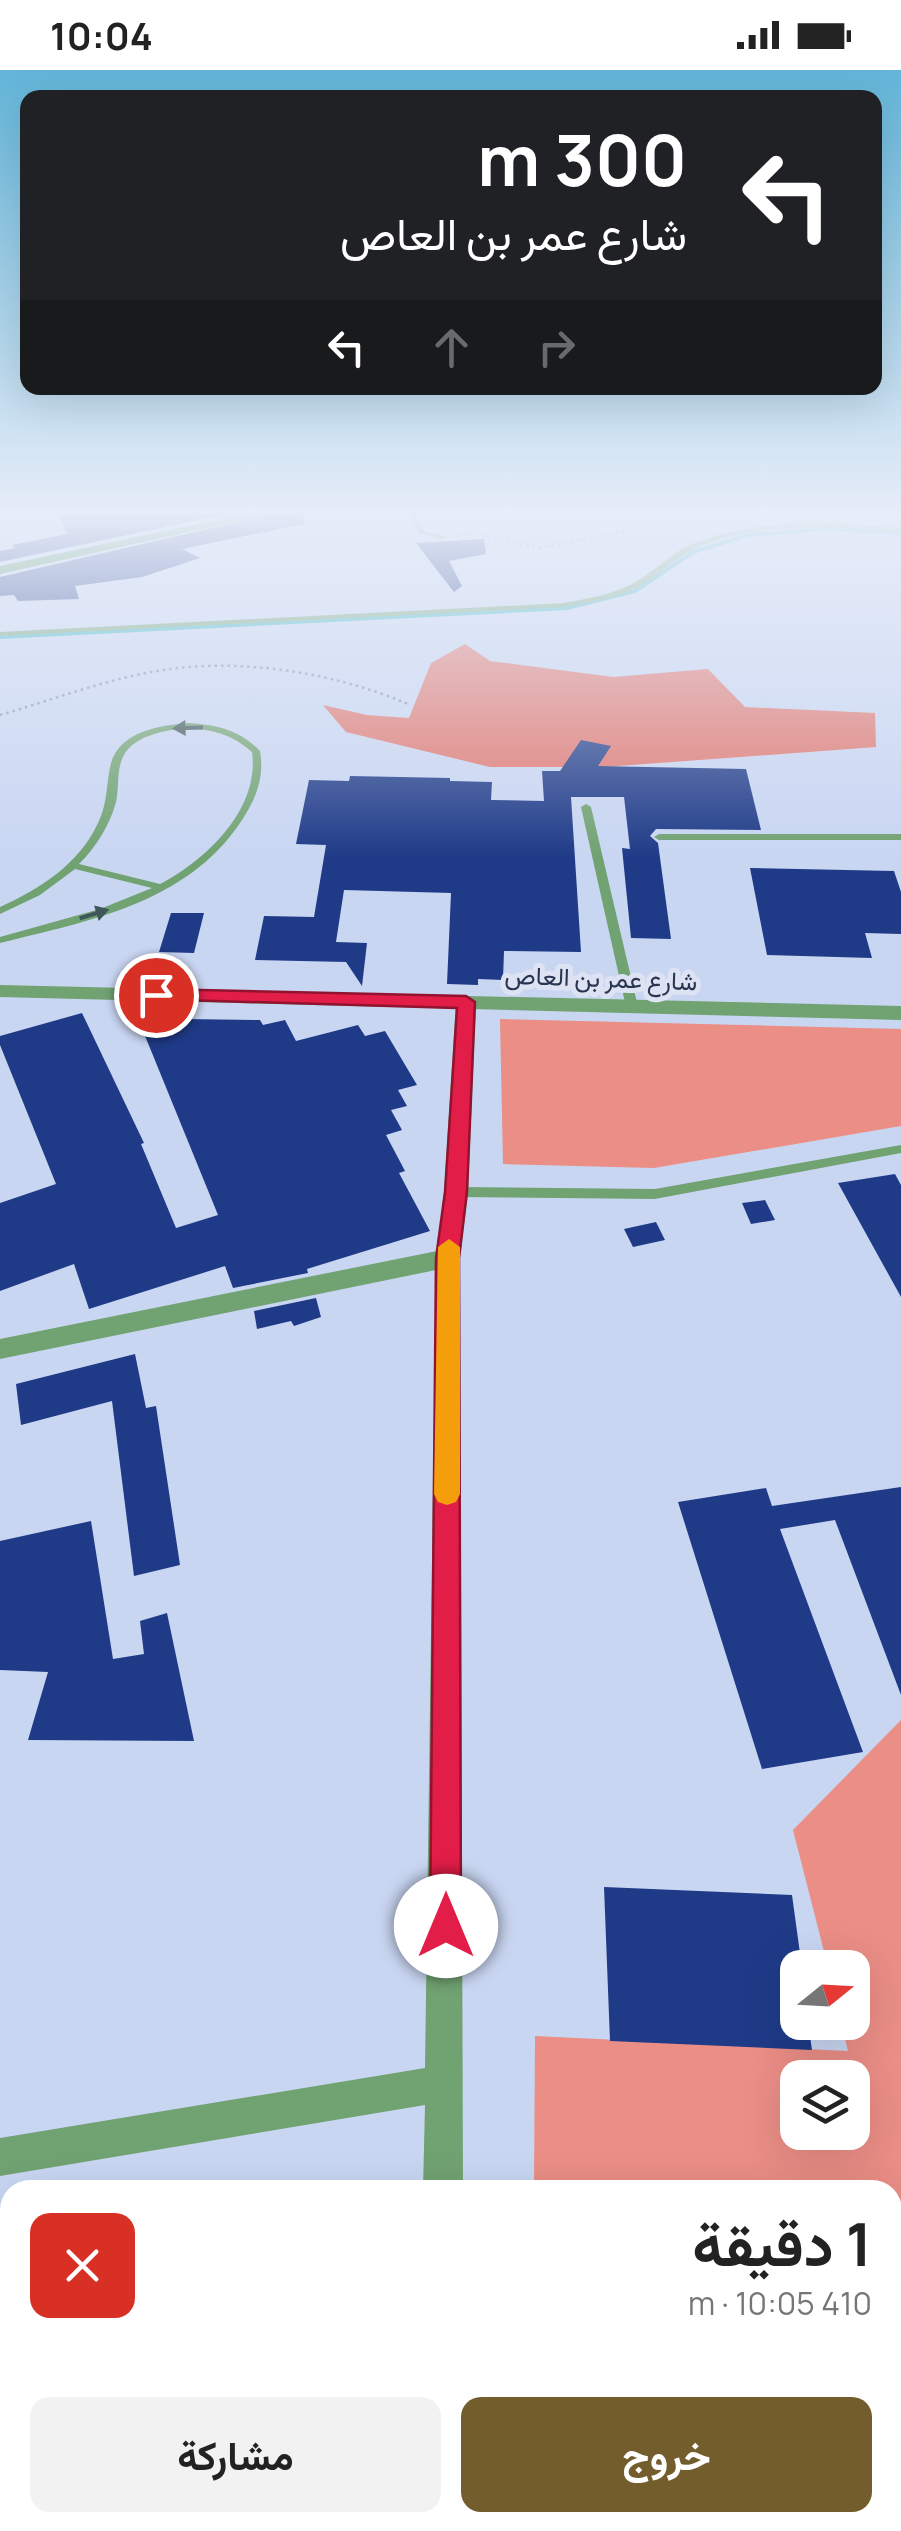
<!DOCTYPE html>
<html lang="ar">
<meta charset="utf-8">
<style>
:root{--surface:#fff;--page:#f2f2f2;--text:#222;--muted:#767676;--accent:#735d2d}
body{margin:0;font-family:Manrope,Vazirmatn,sans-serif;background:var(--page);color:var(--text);direction:rtl;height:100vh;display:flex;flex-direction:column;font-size:38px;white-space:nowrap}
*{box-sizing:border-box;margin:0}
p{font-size:32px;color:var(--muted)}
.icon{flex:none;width:55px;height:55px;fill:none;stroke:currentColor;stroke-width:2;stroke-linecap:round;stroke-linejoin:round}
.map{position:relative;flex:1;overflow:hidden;direction:ltr}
.details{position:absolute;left:0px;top:2110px;width:902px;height:352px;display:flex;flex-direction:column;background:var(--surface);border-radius:30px 30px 0 0;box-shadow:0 10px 40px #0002;direction:rtl}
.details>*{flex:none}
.banner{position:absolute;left:20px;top:20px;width:862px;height:305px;border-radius:20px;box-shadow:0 10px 40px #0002;direction:rtl;background:#202124;color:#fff;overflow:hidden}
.needle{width:65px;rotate:72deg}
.controls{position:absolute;left:780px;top:1880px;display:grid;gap:20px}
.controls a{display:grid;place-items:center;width:90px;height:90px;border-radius:20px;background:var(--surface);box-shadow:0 10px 40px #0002;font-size:50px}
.pin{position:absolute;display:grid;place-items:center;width:85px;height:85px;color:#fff;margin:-42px;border:5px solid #fff;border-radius:50%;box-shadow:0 2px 10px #0007}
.me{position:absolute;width:110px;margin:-55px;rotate:0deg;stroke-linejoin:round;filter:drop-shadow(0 0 8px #0008)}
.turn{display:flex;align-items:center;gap:35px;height:210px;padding:0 30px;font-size:45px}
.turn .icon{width:130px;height:130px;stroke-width:2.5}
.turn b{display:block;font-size:70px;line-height:85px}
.lanes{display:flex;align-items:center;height:95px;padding:0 30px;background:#0003;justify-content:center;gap:50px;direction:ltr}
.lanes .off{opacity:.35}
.round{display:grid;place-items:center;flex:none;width:105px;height:105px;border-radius:20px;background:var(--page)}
.headline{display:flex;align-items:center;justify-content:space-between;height:170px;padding:0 30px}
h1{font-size:60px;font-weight:700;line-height:75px}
.action{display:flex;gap:20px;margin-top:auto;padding:20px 30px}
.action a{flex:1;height:115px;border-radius:20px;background:var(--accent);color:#fff;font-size:40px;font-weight:700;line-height:115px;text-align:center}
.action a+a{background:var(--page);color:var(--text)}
.status{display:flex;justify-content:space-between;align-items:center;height:70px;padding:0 50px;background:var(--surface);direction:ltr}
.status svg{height:28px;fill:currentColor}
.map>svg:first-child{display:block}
.green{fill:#ea8e86;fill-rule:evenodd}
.forest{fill:#e0766e}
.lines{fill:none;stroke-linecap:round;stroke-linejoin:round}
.stream{stroke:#3ab6c3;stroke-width:4}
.building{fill:#1f3b88}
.path{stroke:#8996b2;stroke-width:2.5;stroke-dasharray:2.5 4;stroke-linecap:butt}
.service{fill:#71a272;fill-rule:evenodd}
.minor{fill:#71a272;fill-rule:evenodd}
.tertiary{fill:#71a272;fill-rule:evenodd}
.secondary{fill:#38873f;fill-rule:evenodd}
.oneway{fill:#3f565a}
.route{fill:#e11d48;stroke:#92132f;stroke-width:2.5}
.slow{fill:#f59e0b}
.labels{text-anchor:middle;stroke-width:10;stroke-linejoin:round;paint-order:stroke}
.street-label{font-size:25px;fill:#293550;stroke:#dde3f2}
</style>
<div class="status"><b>10:04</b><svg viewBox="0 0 49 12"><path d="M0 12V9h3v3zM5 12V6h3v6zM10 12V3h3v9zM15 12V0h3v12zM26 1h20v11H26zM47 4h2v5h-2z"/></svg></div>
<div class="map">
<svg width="901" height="2461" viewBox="0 0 901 2461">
<rect width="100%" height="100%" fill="#c9d6f2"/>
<path class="green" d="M500,949L901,959V1056L654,1098L503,1094Z
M901,1650V2461H533V2452H892V2120H534L535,1966L848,1981L841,1953L852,1952V1898L828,1897L793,1760ZM798,2008H852V2062H798Z"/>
<path class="forest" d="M465,574L490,591L613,607L708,599L745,637L875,643L876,677L604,697H490L346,662L323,635L367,645L409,648L431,593Z"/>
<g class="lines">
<path class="stream" d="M0,567L567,538L635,521L693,482L748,465L825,459L901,463"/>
</g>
<path class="building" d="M57,443H231L0,492V481L15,478L12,475L67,464Z
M277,443H303L304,454L182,479L200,488L142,507L75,516L79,529L18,531L14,525L0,526V507Z
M484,469L486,484L449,491L462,516L454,522L416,473Z
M581,670L611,676L598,696L746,699L761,760L656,759L650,766L658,773L671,869L631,868L622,778L630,779L624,727H571L581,882L504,881L503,910L478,909V915L447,914L451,823L344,820L336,872L367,873L362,916L346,892L255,890L264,846L314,847L326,775L296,774L309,710L349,711L350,706L450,708V711L492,712L491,730L544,731L542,701H560Z
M750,798L894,801L901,822V864L865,863L872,888L767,885Z
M171,843H204L194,883L159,882Z
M82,943L144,1073L141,1074L176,1158L218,1145L141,956L184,949L260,950L263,955L285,950L296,971L358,955L365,966L385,961L417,1015L398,1020L407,1036L391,1040L402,1060L386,1065L405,1101L399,1103L430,1161L307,1199L308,1203L233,1218L225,1196L89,1239L74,1194L0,1221V1133L56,1114L0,975V966Z
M895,1104L901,1115V1227L838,1113Z
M765,1130L775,1150L751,1154L742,1133Z
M656,1152L665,1170L633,1177L624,1159Z
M316,1228L321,1247L294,1256L291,1251L257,1259L254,1241Z
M135,1284L146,1338L156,1336L180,1495L134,1506L112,1331L21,1355L16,1314Z
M901,1417V1625L835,1450L780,1459L863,1682L762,1699L678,1432L766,1418L772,1436Z
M91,1451L113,1589L144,1584L140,1551L167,1543L194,1671L28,1670L48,1602L0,1600V1471Z
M604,1817L792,1825L802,1898H798V1952H808L812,1980L610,1971Z"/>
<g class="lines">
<path class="path" d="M456,466L475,463L540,478L645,457
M0,645C52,630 104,610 157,601C237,587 333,602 408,634"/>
<path class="service" d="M409,443H415L424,461L446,467L442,469L419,463Z
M823,453L901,458V462C833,456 760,451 696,478C674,488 658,506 638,517C616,529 589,532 564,537L0,566V562L564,533C590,528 617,524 639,510C655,500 668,487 684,478C726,457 777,454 823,453Z
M189,653C217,655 240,660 260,681C265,708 255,731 240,753C186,833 89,851 0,873V867L100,839L152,818L75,799L40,825L0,844V837C40,819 79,794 98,753C108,733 106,713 111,693C120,661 162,655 189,653ZM189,658C214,660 233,665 252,682C260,739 206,790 160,814L79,794C96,777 110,755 116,732C119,719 117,704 121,692C129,665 166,660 189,658Z
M586,734L591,737L638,937L632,941L626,937L581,737Z
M901,764V770H659L654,767L659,764Z
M901,1075V1083L655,1129L456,1127L450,1122L456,1117L655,1119Z"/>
<path class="minor" d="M466,926L476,932L468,1122L460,1188L463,2120H423L425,2035L0,2106V2068L425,1998L436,1200L0,1289V1269L437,1181L444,1122L456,932Z
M414,2452H458V2461H414Z"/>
<path class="tertiary" d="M0,915L901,936V950L0,927Z"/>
<path class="secondary" d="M249,443H273L0,504V496Z"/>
</g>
<defs><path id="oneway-solid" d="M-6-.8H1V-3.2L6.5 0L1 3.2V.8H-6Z" transform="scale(2.5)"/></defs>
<g class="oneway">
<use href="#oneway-solid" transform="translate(188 658) rotate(178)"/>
<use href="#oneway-solid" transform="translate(94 844) rotate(-17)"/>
</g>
<linearGradient id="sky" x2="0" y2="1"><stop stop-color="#62b5d9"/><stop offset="0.56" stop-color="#e7edf9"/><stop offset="1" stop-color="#e7edf9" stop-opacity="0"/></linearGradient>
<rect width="901" height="788" fill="url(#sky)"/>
<path class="route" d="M156,919L466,926L475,932L467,1122L459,1188L461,1856L457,1867L446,1871L434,1867L430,1856L436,1188L445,1122L457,938L149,929V921Z"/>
<path class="slow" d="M449,1169L460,1177V1424L456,1432L447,1435L438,1432L434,1424L438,1177Z"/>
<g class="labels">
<g class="street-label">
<text transform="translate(601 908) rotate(2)" y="9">شارع عمر بن العاص</text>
</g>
</g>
</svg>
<div class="controls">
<a><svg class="needle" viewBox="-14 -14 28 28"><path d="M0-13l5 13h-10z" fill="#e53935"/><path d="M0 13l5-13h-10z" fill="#767676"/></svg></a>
<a><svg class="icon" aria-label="layers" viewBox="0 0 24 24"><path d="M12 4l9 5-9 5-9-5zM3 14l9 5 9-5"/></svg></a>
</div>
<div class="pin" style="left:156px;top:925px;background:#d93025"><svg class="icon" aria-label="arrive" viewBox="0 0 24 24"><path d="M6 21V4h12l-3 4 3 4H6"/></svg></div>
<svg class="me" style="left:446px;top:1856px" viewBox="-20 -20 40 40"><circle r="19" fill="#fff"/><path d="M0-13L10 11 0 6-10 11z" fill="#e11d48"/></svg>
<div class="banner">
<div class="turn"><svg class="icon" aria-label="left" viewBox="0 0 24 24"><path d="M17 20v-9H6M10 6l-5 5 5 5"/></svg><div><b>300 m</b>شارع عمر بن العاص</div></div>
<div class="lanes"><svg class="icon" aria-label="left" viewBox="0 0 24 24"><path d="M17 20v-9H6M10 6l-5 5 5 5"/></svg><svg class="icon off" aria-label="ahead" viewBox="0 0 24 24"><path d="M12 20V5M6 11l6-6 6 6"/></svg><svg class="icon off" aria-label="right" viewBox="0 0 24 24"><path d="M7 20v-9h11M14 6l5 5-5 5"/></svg></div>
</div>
<section class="details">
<div class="headline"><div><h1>1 دقيقة</h1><p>410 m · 10:05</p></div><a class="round" style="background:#d93025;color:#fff"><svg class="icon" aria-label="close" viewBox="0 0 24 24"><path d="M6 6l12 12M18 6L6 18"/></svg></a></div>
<div class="action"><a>خروج</a><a>مشاركة</a></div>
</section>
</div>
